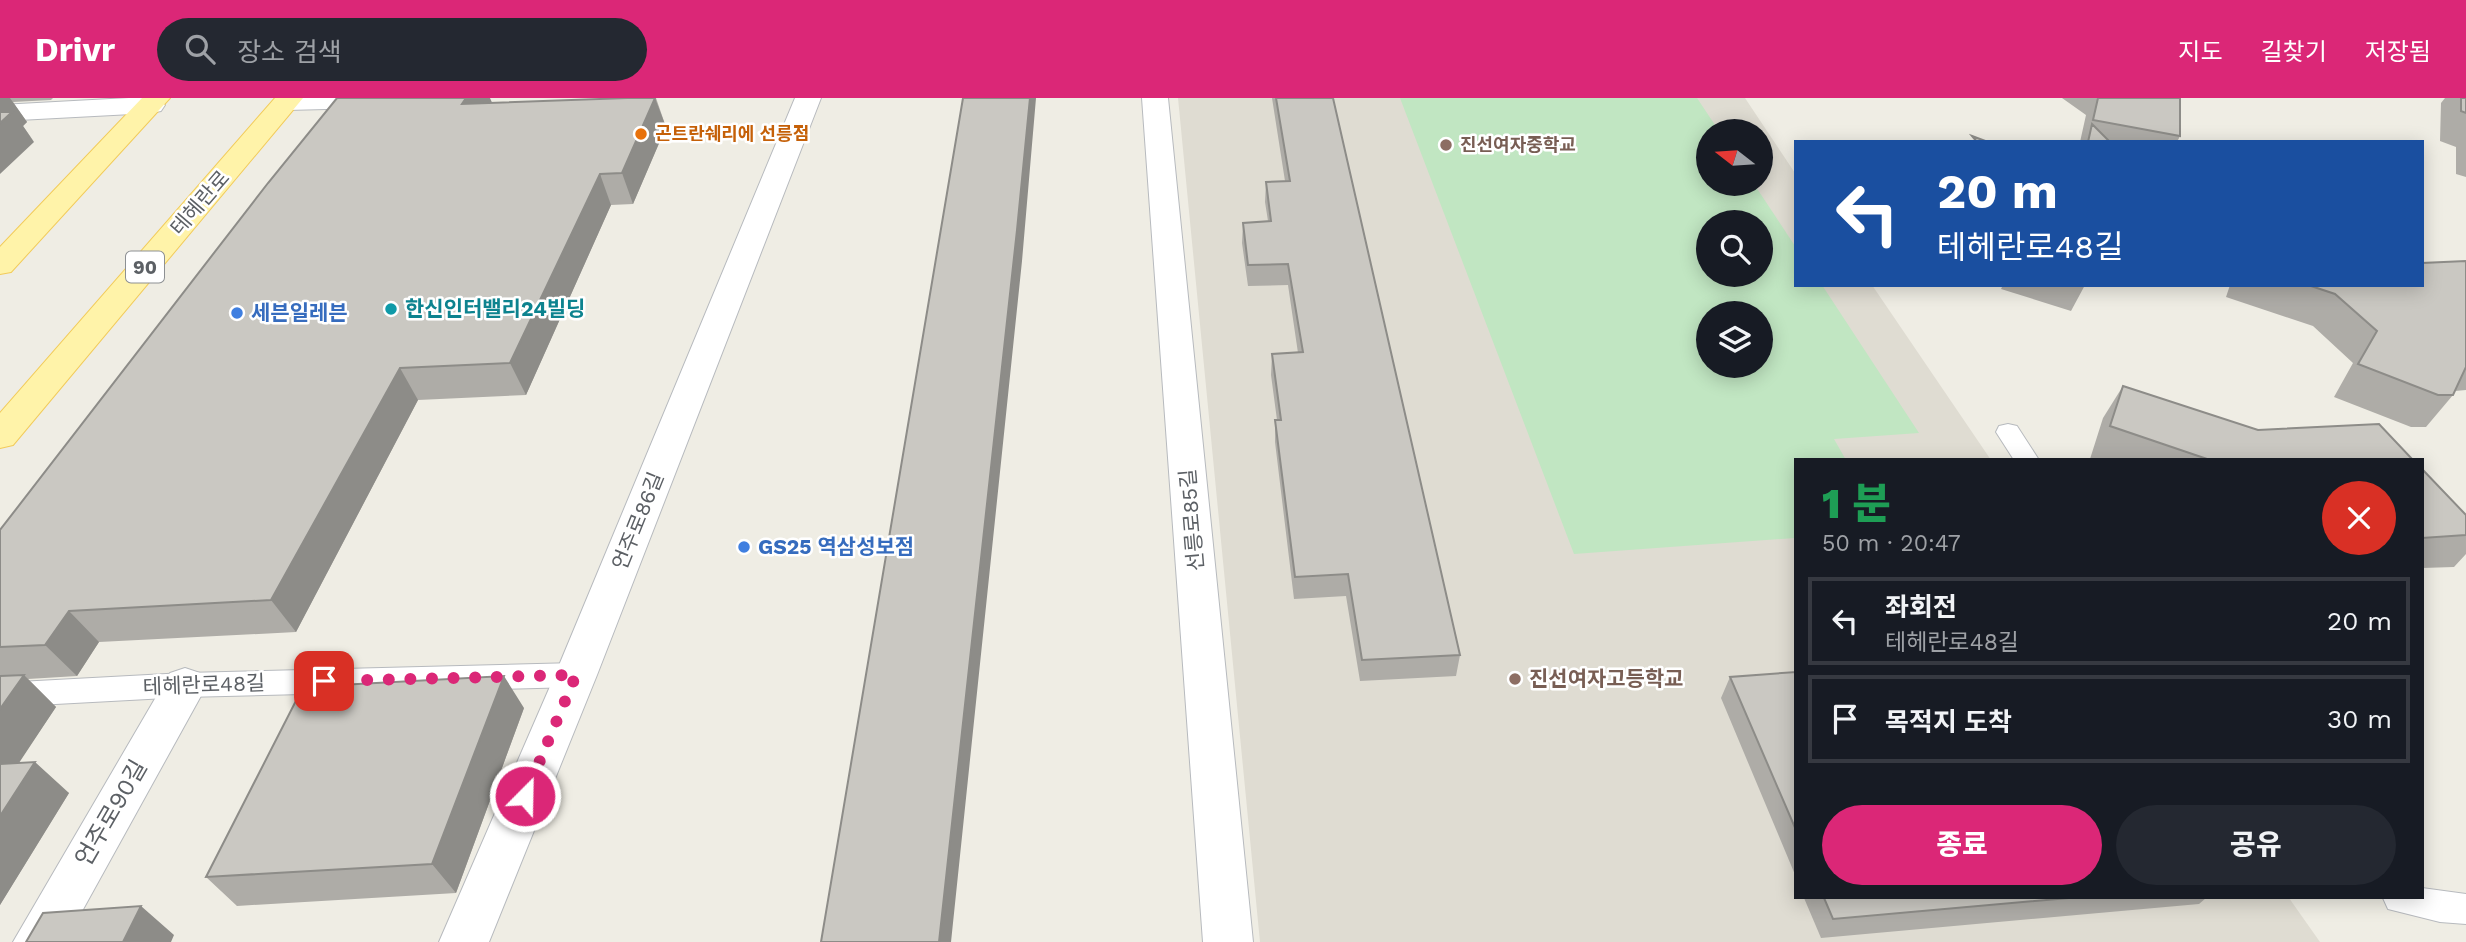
<!DOCTYPE html>
<html lang="ko">
<meta charset="utf-8">
<style>
:root{--surface:#171b24;--page:#242831;--text:#f1f3f6;--muted:#9ea1a6;--line:#363941;--accent:#db2777}
body{margin:0;font-family:"Work Sans","Noto Sans KR",sans-serif;background:var(--page);color:var(--text);height:100vh;display:flex;flex-direction:column;font-size:26px;white-space:nowrap}
*{box-sizing:border-box;margin:0}
p{font-size:23px;color:var(--muted)}
.icon{flex:none;width:38px;height:38px;fill:none;stroke:currentColor;stroke-width:2;stroke-linecap:round;stroke-linejoin:round}
.map{position:relative;flex:1;overflow:hidden}
.side{position:absolute;left:1794px;top:360px;width:630px;height:441px;display:flex;flex-direction:column;background:var(--surface);border-radius:0px;box-shadow:0 4px 18px #0003}
.side>*{flex:none}
.top-card{position:absolute;left:1794px;top:42px;width:630px;height:147px;border-radius:0px;box-shadow:0 4px 18px #0003;background:#1a4fa0;color:#fff;overflow:hidden}
.needle{width:46px;rotate:287deg}
.tools{position:absolute;left:1696px;top:21px;display:grid;gap:14px}
.tools a{display:grid;place-items:center;width:77px;height:77px;border-radius:50%;background:var(--surface);box-shadow:0 4px 18px #0003;font-size:35px}
.pin{position:absolute;display:grid;place-items:center;width:60px;height:60px;color:#fff;margin:-30px;border-radius:14px;box-shadow:0 4px 10px #0006}
.me{position:absolute;width:77px;margin:-38px;rotate:23deg;stroke-linejoin:round;filter:drop-shadow(0 0 5px #0008)}
.turn{display:flex;align-items:center;gap:24px;height:147px;padding:0 28px;font-size:32px}
.turn .icon{width:91px;height:91px;stroke-width:2.5}
.turn b{display:block;font-size:49px;line-height:60px}
.round{display:grid;place-items:center;flex:none;width:74px;height:74px;border-radius:37px;background:var(--page)}
.headline{display:flex;align-items:center;justify-content:space-between;height:119px;padding:0 28px}
h1{font-size:42px;font-weight:800;line-height:52px;color:#1e9e55}
.primary-button{display:flex;gap:14px;margin-top:auto;padding:14px 28px}
.primary-button a{flex:1;height:80px;border-radius:42px;background:var(--accent);color:#fff;font-size:28px;font-weight:800;line-height:80px;text-align:center}
.primary-button a+a{background:var(--page);color:var(--text)}
ul{padding:0;list-style:none}
li{display:flex;align-items:center;gap:21px;height:88px;margin:0 14px 10px;padding:0 14px;border:4px solid var(--line);border-radius:0px}
li div{flex:1}
li b{display:block;font-size:26px}
li em{font-style:normal}
header{display:flex;align-items:center;gap:42px;box-sizing:border-box;height:98px;padding:0 35px;background:var(--accent);color:#fff}
header strong{font-size:33px}
nav{display:flex;gap:38px;margin-inline-start:auto;font-size:24px}
.search{width:490px;height:63px;background:var(--page);display:flex;align-items:center;gap:18px;box-sizing:border-box;padding:0 24px;border-radius:38px;color:var(--muted);font-size:26px}
.map>svg:first-child{display:block}
.education{fill:#dfdcd2;fill-rule:evenodd}
.green{fill:#c1e6c2;fill-rule:evenodd}
.lines{fill:none;stroke-linecap:round;stroke-linejoin:round}
.lane-casing{stroke:#b7babe;stroke-width:2}
.street-casing{stroke:#b7babe;stroke-width:2}
.primary-casing{stroke:#f2cb5a;stroke-width:2}
.lane{fill:#fff;fill-rule:evenodd}
.street{fill:#fff;fill-rule:evenodd}
.primary{fill:#fff3a9;fill-rule:evenodd}
.wall{fill:#aeaca7}
.shaded-wall{fill:#8d8c88}
.building{fill:#cac8c2;stroke:#8d8c88;stroke-width:2}
.route{stroke:#db2777;stroke-width:12;stroke-dasharray:0 21.6}
.food-dot{fill:#e8710a;stroke:#fff;stroke-width:2.5}
.education-dot{fill:#8d6e63;stroke:#fff;stroke-width:2.5}
.culture-dot{fill:#0f9aa8;stroke:#fff;stroke-width:2.5}
.shop-dot{fill:#3f7fe0;stroke:#fff;stroke-width:2.5}
.labels{text-anchor:middle;stroke-width:5;stroke-linejoin:round;paint-order:stroke}
.far-food-label{font-size:18px;font-weight:bold;fill:#c56008;stroke:#fff;text-anchor:start}
.far-education-label{font-size:18px;font-weight:bold;fill:#785e54;stroke:#fff;text-anchor:start}
.shield{fill:#fff;stroke:#8d9093;stroke-width:2}
.shield-label{font-size:19px;font-weight:bold;fill:#5c6065}
.street-label{font-size:21px;fill:#5c6065;stroke:#fff}
.culture-label{font-size:21px;font-weight:bold;fill:#0d838f;stroke:#fff;text-anchor:start}
.shop-label{font-size:21px;font-weight:bold;fill:#366cbe;stroke:#fff;text-anchor:start}
.education-label{font-size:21px;font-weight:bold;fill:#785e54;stroke:#fff;text-anchor:start}
.near-street-label{font-size:24px;fill:#5c6065;stroke:#fff}
</style>
<header>
<strong>Drivr</strong>
<div class="search"><svg class="icon" aria-label="search" viewBox="0 0 24 24"><circle cx="10" cy="10" r="6"/><path d="M15 15l6 6"/></svg>장소 검색</div>
<nav><a>지도</a><a>길찾기</a><a>저장됨</a></nav>
</header>
<div class="map">
<svg width="2466" height="844" viewBox="0 0 2466 844">
<rect width="100%" height="100%" fill="#efede4"/>
<path class="education" d="M1178,0H1745L1795,75L1796,187H1872L1991,362H1796V800H2289L2320,844H1260ZM1708,33H1760V86H1708ZM1708,124H1760V177H1708ZM1708,215H1760V268H1708Z"/>
<path class="green" d="M1400,0H1697L1719,33H1708V86H1754L1795,148L1796,187H1822L1919,335L1834,341L1846,362H1796L1795,440L1574,456ZM1708,124H1760V177H1708ZM1708,215H1760V268H1708Z"/>
<g class="lines">
<g class="lane-casing">
<path id="lane" d="M2008,326L2017,328L2039,362H2014L1996,334L1999,328Z
M576,565L586,569L591,577L586,585L576,589L185,599L0,609V585L185,575Z
M2422,790L2466,796V826L2440,824L2388,811L2383,800H2422Z"/>
</g>
<g class="street-casing">
<path id="street" d="M129,0H156L165,7L161,13L151,15L0,23V7Z
M276,0H457L454,6L444,8L287,12L277,10L273,4Z
M795,0H821L597,577L489,844H439L555,577Z
M1142,0H1168L1253,844H1203Z
M185,570L200,575L207,587L65,844H13L170,575Z"/>
</g>
<g class="primary-casing">
<path id="primary" d="M142,0H170L11,174L0,176V149Z
M275,0H303L13,347L0,350V315Z"/>
</g>
<use href="#lane" class="lane"/>
<use href="#street" class="street"/>
<use href="#primary" class="primary"/>
</g>
<path class="wall" d="M0,0H53L51,2L13,4L27,24L23,28L34,44Z
M627,0H656L666,29L633,106L611,107L526,297L418,302L296,534L99,544L77,578L28,581L56,609L18,665L69,695L0,807V432L492,5Z
M1272,0H1333L1460,557L1456,578L1360,583L1346,498L1294,501L1275,344V322H1277L1271,277L1272,256L1298,255L1288,187L1248,188L1242,145L1243,125L1268,123L1265,104L1266,84L1285,83Z
M2062,0H2180V38L2177,44H2080L2086,17Z
M2445,0H2466V79L2456,76V49L2440,43L2441,5Z
M2466,163V292L2455,293L2453,297L2426,329H2411L2334,299L2353,265L2313,228L2226,199L2230,187H2422Z
M2003,187H2085L2071,213L2001,191Z
M2123,288L2258,332L2413,362H2095L2090,361L2103,320Z
M2422,371L2466,417V456L2454,469L2422,470Z
M1796,574V779L1721,600L1730,579Z
M524,610L456,795L237,808L206,779Z
M1804,800H2206L2199,806L1821,840Z"/>
<path class="shaded-wall" d="M0,0H10L27,24L23,28L34,44L0,76Z
M465,0H490L494,9L462,6Z
M655,0L666,29L633,106L622,75Z
M1030,0H1036L1022,163L951,844H939Z
M600,76L611,107L526,297L510,265Z
M400,270L418,302L296,534L271,502Z
M69,513L99,544L77,578L45,547Z
M24,577L56,609L15,671L35,664L69,695L0,807V611Z
M504,578L524,610L456,795L432,766Z
M141,808L174,837L171,844H123Z"/>
<path class="building" d="M337,0H466L462,6L627,0H655L622,75L600,76L510,265L400,270L271,502L69,513L45,547L0,549V432L268,85Z
M963,0H1030L1017,132L939,844H821Z
M1276,0H1333L1460,557L1362,562L1348,476L1295,479L1275,322H1281L1272,256L1303,254L1288,166L1248,167L1243,125L1271,123L1266,84L1290,83Z
M2098,0H2180V38L2093,22Z
M2461,0H2466V15L2461,13Z
M0,14H12L0,25Z
M2092,26L2110,44H2088Z
M1972,38L1988,44H1977Z
M2466,163V269L2453,297H2438L2358,266L2377,233L2335,196L2308,187H2422V165Z
M2123,288L2258,332L2379,326L2413,362H2210L2110,328Z
M2422,371L2466,417V437L2422,440Z
M1796,574V732L1730,579Z
M24,577L0,611V578Z
M504,578L432,766L206,779L303,589Z
M35,664L0,718V666Z
M1824,800H2069L1833,821Z
M141,808L123,844H26L43,815Z"/>
<g class="lines">
<path class="route" d="M324,583L576,577L525,698"/>
</g>
<circle class="food-dot" cx="641" cy="36" r="7"/>
<g class="education-dot">
<circle cx="1446" cy="47" r="7"/>
<circle cx="1515" cy="581" r="7"/>
</g>
<circle class="culture-dot" cx="391" cy="211" r="7"/>
<g class="shop-dot">
<circle cx="237" cy="215" r="7"/>
<circle cx="744" cy="449" r="7"/>
</g>
<g class="labels">
<g class="far-food-label">
<text x="655" y="42">곤트란쉐리에 선릉점</text>
</g>
<g class="far-education-label">
<text x="1460" y="53">진선여자중학교</text>
</g>
<rect class="shield" x="126" y="153.5" width="38" height="31" rx="5"/>
<g class="shield-label">
<text x="145" y="176">90</text>
</g>
<g class="street-label">
<text transform="translate(200 105) rotate(-49)" y="7">테헤란로</text>
<text transform="translate(1192 422) rotate(-95)" y="7">선릉로85길</text>
<text transform="translate(638 423) rotate(-68)" y="7">언주로86길</text>
<text transform="translate(204 587) rotate(-2)" y="7">테헤란로48길</text>
</g>
<g class="culture-label">
<text x="405" y="218">한신인터밸리24빌딩</text>
</g>
<g class="shop-label">
<text x="251" y="222">세븐일레븐</text>
<text x="758" y="456">GS25 역삼성보점</text>
</g>
<g class="education-label">
<text x="1529" y="588">진선여자고등학교</text>
</g>
<g class="near-street-label">
<text transform="translate(111 715) rotate(-60)" y="8">언주로90길</text>
</g>
</g>
</svg>
<div class="tools">
<a><svg class="needle" viewBox="-14 -14 28 28"><path d="M0-13l5 13h-10z" fill="#e53935"/><path d="M0 13l5-13h-10z" fill="#9ea1a6"/></svg></a>
<a><svg class="icon" aria-label="search" viewBox="0 0 24 24"><circle cx="10" cy="10" r="6"/><path d="M15 15l6 6"/></svg></a>
<a><svg class="icon" aria-label="layers" viewBox="0 0 24 24"><path d="M12 4l9 5-9 5-9-5zM3 14l9 5 9-5"/></svg></a>
</div>
<div class="pin" style="left:324px;top:583px;background:#d93025"><svg class="icon" aria-label="arrive" viewBox="0 0 24 24"><path d="M6 21V4h12l-3 4 3 4H6"/></svg></div>
<svg class="me" style="left:525px;top:698px" viewBox="-20 -20 40 40"><circle r="17" fill="#db2777" stroke="#fff" stroke-width="3"/><path d="M0-11L8 9 0 5-8 9z" fill="#fff"/></svg>
<div class="top-card">
<div class="turn"><svg class="icon" aria-label="left" viewBox="0 0 24 24"><path d="M17 20v-9H6M10 6l-5 5 5 5"/></svg><div><b>20 m</b>테헤란로48길</div></div>
</div>
<section class="side">
<div class="headline"><div><h1>1 분</h1><p>50 m · 20:47</p></div><a class="round" style="background:#d93025;color:#fff"><svg class="icon" aria-label="close" viewBox="0 0 24 24"><path d="M6 6l12 12M18 6L6 18"/></svg></a></div>
<ul>
<li><svg class="icon" aria-label="left" viewBox="0 0 24 24"><path d="M17 20v-9H6M10 6l-5 5 5 5"/></svg><div><b>좌회전</b><p>테헤란로48길</p></div><em>20 m</em></li>
<li><svg class="icon" aria-label="arrive" viewBox="0 0 24 24"><path d="M6 21V4h12l-3 4 3 4H6"/></svg><div><b>목적지 도착</b></div><em>30 m</em></li>
</ul>
<div class="primary-button"><a>종료</a><a>공유</a></div>
</section>
</div>
